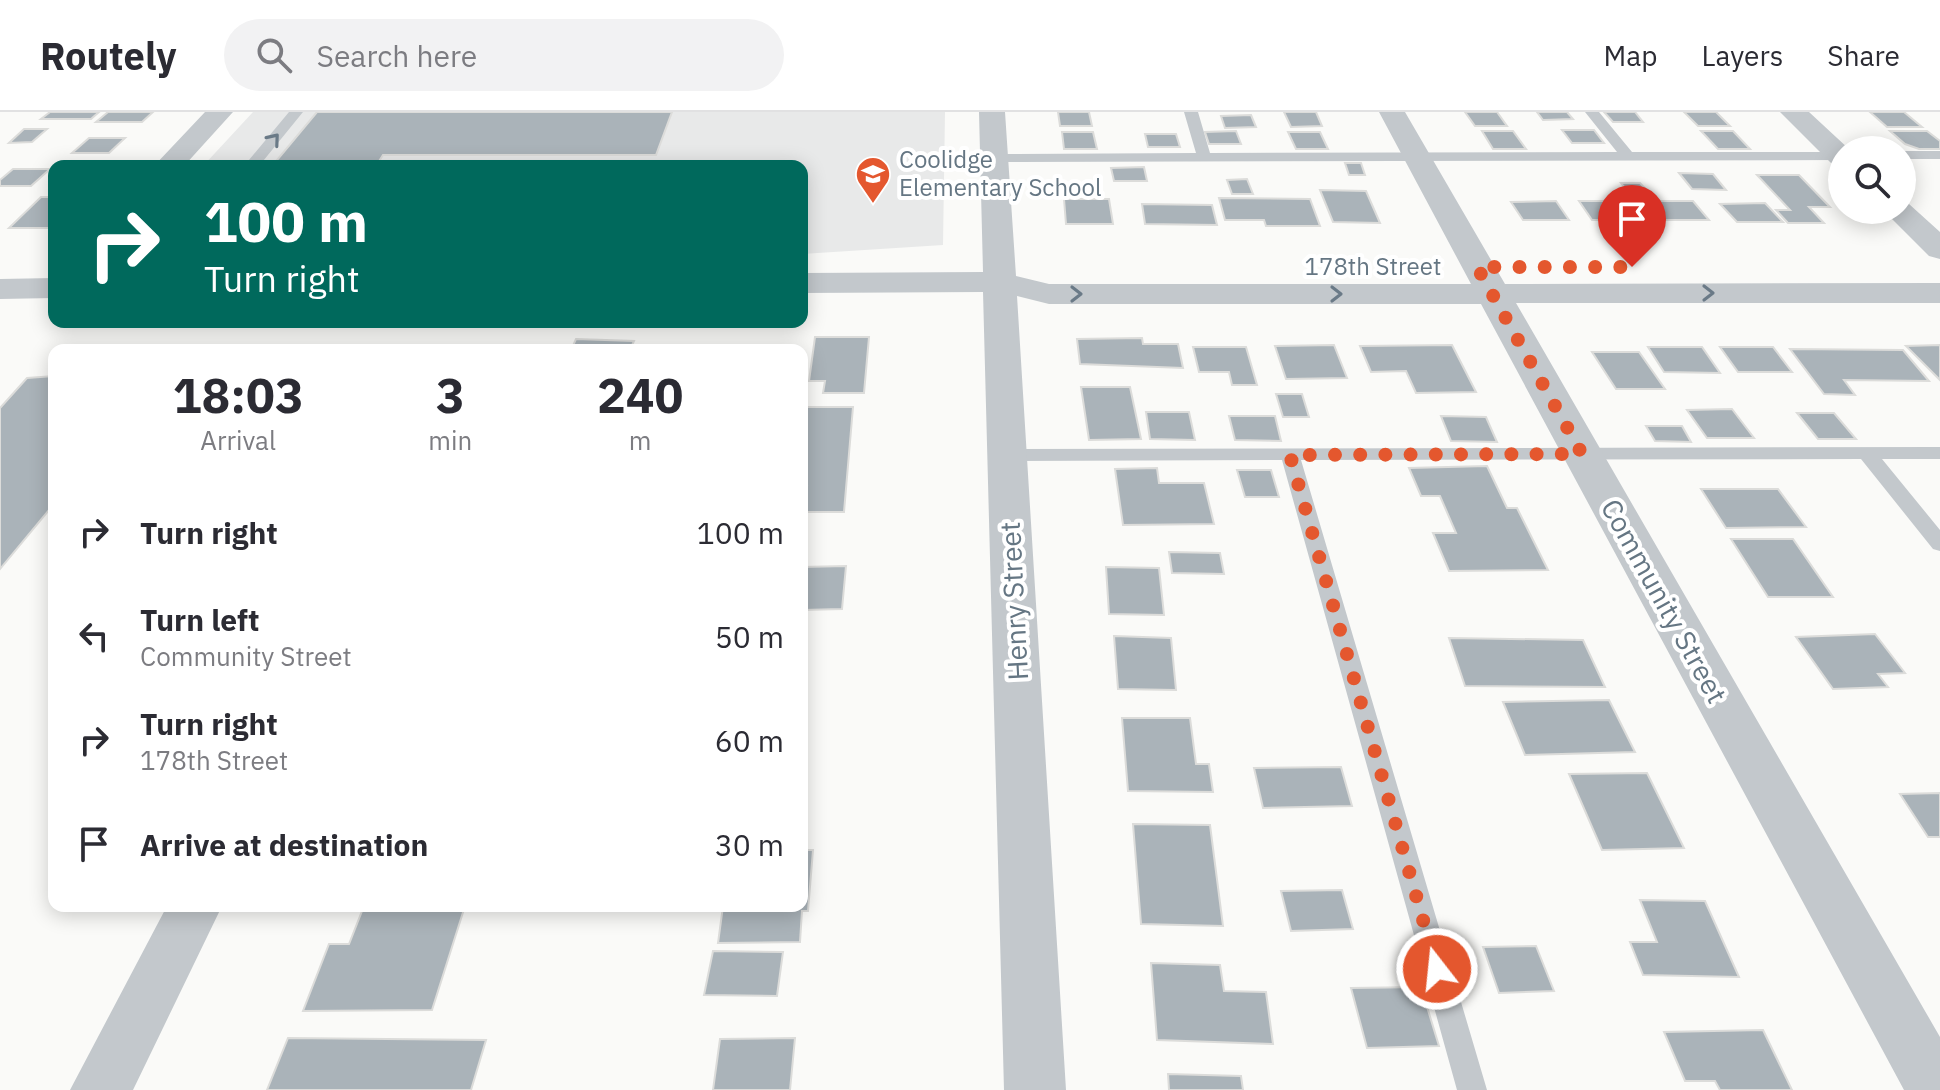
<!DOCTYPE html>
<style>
:root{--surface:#fff;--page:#f2f2f3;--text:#2b2b33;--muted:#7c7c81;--line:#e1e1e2}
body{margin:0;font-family:"IBM Plex Sans",sans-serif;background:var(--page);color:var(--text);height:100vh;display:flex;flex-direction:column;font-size:30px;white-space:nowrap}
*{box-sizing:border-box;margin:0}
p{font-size:26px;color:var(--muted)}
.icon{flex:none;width:44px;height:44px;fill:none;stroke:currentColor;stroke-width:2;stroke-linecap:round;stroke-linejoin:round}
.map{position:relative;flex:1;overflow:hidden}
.panel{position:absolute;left:48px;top:232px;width:760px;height:568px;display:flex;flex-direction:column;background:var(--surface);border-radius:16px;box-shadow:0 4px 20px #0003}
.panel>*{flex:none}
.top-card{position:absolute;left:48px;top:48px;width:760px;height:168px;border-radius:16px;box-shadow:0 4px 20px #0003;background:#00695c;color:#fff;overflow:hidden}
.tools{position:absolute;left:1828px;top:24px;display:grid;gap:16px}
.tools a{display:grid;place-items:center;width:88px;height:88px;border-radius:50%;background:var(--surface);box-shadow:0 4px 20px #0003;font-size:40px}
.pin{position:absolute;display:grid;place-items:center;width:68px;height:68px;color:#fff;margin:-82px -34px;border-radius:50% 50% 50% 0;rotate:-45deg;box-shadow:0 0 8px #0007}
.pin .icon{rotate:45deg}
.me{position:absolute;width:88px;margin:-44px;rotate:344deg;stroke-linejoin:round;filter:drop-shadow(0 0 6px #0008)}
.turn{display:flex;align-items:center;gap:28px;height:168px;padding:0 24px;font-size:36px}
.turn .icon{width:104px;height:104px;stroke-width:2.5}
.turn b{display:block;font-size:56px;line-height:68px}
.eta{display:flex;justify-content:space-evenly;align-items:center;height:136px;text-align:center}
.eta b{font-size:48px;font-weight:800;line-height:56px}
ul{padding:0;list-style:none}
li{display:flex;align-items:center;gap:24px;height:104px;padding:0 24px}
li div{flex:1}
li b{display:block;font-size:30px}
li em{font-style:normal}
header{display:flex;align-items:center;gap:48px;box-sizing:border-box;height:112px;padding:0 40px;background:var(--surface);border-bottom:2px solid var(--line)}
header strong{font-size:38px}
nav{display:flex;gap:44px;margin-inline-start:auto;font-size:28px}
.search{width:560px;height:72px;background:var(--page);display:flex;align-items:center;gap:20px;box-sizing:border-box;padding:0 28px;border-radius:44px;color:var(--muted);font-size:30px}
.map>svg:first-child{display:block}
.built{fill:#e8e9e9}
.building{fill:#aab3b9;stroke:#dcdcda;stroke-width:2}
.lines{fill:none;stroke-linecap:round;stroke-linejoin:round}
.service{fill:#c3c8cc;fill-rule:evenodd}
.minor{fill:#c3c8cc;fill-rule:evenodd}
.oneway{stroke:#6a7a87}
.route{stroke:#e4572e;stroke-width:14;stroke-dasharray:0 25.2}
.labels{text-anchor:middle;stroke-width:8;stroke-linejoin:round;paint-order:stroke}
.far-poi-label{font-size:24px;fill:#657683;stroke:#fff;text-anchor:start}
.far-street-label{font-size:24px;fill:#657683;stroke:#fff}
.street-label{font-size:28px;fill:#657683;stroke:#fff}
</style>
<header>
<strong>Routely</strong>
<div class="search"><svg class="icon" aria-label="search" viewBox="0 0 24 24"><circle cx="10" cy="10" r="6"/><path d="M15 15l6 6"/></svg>Search here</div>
<nav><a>Map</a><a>Layers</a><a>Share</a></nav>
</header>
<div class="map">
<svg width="1940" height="978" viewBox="0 0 1940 978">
<rect width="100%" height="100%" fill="#fafaf8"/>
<path class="built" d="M253,0H945L943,133L802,142V54H203Z"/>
<path class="building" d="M50,0H99L91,7H41Z
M108,0H153L142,10H96Z
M317,0H672L656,43H383L376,54H272Z
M1058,0H1089L1092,14H1060Z
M1284,0H1316L1322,14L1291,15Z
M1465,0H1497L1507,14H1475Z
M1537,0H1567L1573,7L1543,8Z
M1604,0H1635L1643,10H1613Z
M1684,0H1716L1730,14H1698Z
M1870,0H1904L1922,15H1887Z
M1251,3L1256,15L1225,16L1221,4Z
M24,17H47L32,30L9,31Z
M1562,18H1594L1604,31H1572Z
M1236,19L1241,32H1209L1205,20Z
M1482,19H1513L1526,37H1493Z
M1701,19H1733L1750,37H1718Z
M1890,19H1927L1940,29V37H1919L1905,32Z
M1062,20H1093L1097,37H1064Z
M1288,20H1320L1328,37H1296Z
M1145,22H1176L1180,35H1148Z
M89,26H125L109,41H72Z
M1345,51H1361L1365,63H1349Z
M1144,55L1147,69H1114L1111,56Z
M13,57H50L31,74H0V68Z
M1679,61L1713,62L1726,78L1692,77Z
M1757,63H1799L1830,95H1809L1824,111H1788L1776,98H1790Z
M1247,67L1253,82H1232L1227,68Z
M1621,71H1640L1652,84L1632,85Z
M1320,78L1366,79L1380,111L1333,110Z
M41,85H54V116H9Z
M1219,86L1310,87L1320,114H1266L1264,108H1225Z
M1064,87H1109L1113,112H1066Z
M1556,89L1569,108H1523L1511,90Z
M1579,89H1624L1639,108H1592Z
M1648,89H1693L1709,108H1663Z
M1765,91L1783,110H1737L1720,92Z
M1142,92L1212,93L1217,113L1145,112Z
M815,225H869L864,281H823L825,269H809Z
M1142,226L1143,232H1178L1183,256L1080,252L1077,227Z
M576,227L634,229L630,238H571Z
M1334,233L1347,266L1286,267L1275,234Z
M1452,233L1476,280L1416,281L1406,259L1371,260L1360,234Z
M1940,233V268L1906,234Z
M1193,235H1246L1257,273H1232L1229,260H1199Z
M1648,235H1702L1720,261L1664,260Z
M1720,235H1773L1792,260H1738Z
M1790,237L1903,238L1929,269L1844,268L1855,283L1824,282Z
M1592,240H1639L1665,277H1616Z
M54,264V392L0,457V296L27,266Z
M1081,275H1130L1141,327L1089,328Z
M1276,282H1302L1309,305H1283Z
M802,295H853L844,400H804L807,374H802Z
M1732,297L1754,326H1707L1687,298Z
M1146,300H1189L1195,328L1150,327Z
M1797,301H1834L1856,327H1818Z
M1229,304H1275L1281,329L1235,328Z
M1441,304L1486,305L1497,330L1451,329Z
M1646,314H1682L1691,330L1655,329Z
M1487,354L1507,396H1517L1548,458L1449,459L1433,421H1456L1440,384H1421L1409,356Z
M1157,356L1159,371H1204L1214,412L1123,413L1115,357Z
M1237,358H1271L1279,385H1245Z
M1701,377H1778L1806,415L1726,416Z
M1731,427H1793L1833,485H1768Z
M1169,440L1220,441L1224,462L1172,461Z
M846,454L842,497L802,498V455Z
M1106,455L1159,456L1164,503L1109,502Z
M1875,522L1905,561L1878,562L1888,575L1833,577L1796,525Z
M1114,524L1171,526L1176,578L1118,577Z
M1449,526L1583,528L1605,575L1465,574Z
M1609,588L1635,640L1525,643L1503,590Z
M1122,606H1190L1196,652H1209L1213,680L1128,679Z
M1341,655L1352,694L1263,696L1254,656Z
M1647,661L1684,736L1602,738L1569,662Z
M1940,681V725H1928L1900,682Z
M1133,712L1210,713L1223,814L1141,812Z
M802,738H813L808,799H802L800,830L718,831L723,794H802Z
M1342,778L1353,817L1291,819L1281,779Z
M1640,788L1705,789L1739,865L1643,863L1630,830H1657Z
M364,794H465L432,898L303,899L329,832H349Z
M1536,834L1554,879L1499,881L1483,835Z
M713,839L783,840L777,884L704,883Z
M1151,851L1220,853L1224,879L1266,880L1273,932L1157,928Z
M1421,875L1439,934L1367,936L1351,876Z
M1763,918L1792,978H1720L1715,969H1685L1664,920Z
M288,926L486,928L471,978H267Z
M795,926L790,978H713L720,927Z
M1168,962L1241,964L1243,978H1169Z"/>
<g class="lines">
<path class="service" d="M289,0H303L259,54H244Z
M1184,0H1198L1210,41L1617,40L1585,0H1599L1632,40H1842V48L994,50L987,46L994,42L1196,41Z
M1902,39H1940V47H1902Z
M1940,335V347H1882L1940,418V439L1933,437L1861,347L1301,348L1487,978H1457L1282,348L1007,349L997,343L1007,337Z"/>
<path class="minor" d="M205,0H233L184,54H154Z
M979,0H1005L1016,164L1049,172H1471L1379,0H1405L1505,172L1940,171V191H1516L1940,925V978H1904L1481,192H1049L1017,184L1066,978H1004L983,180L802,181V161L983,160Z
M1780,0H1809L1850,38H1842V55L1832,52Z
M1902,90L1909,92L1940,120V147L1929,144L1883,98H1902Z
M54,166V186L0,187V167Z
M167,794H222L133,978H70Z"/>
</g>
<defs><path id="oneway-chevron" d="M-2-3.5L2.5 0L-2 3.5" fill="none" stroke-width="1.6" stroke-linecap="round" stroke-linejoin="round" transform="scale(2)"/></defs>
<g class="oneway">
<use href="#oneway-chevron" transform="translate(274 27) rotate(-50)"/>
<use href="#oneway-chevron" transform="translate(1708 181)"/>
<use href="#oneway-chevron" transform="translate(1076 182)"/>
<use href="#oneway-chevron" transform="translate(1336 182)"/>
</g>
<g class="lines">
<path class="route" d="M1437,857L1290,343L1582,342L1477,155H1632"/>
</g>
<defs>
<g id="school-pin" transform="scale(1.8)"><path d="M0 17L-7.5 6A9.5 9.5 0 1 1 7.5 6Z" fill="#e4572e" stroke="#fff"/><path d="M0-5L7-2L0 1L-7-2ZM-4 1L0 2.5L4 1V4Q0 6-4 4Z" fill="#fff"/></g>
</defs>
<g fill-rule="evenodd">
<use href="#school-pin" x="873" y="62"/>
</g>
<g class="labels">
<g class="far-poi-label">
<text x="899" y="56">Coolidge<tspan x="899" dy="28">Elementary School</tspan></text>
</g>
<g class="far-street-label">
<text x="1373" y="163">178th Street</text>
</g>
<g class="street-label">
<text transform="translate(1014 489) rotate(-93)" y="10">Henry Street</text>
<text transform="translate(1664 489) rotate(61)" y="10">Community Street</text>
</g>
</g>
</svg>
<div class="tools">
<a><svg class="icon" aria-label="search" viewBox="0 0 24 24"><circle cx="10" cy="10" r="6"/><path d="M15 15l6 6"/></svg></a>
</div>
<div class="pin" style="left:1632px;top:155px;background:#d93025"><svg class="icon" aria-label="arrive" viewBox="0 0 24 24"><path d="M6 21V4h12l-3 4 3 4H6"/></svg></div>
<svg class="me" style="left:1437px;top:857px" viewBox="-20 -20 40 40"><circle r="17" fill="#e4572e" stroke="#fff" stroke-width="3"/><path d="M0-11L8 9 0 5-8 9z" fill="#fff"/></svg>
<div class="top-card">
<div class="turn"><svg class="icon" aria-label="right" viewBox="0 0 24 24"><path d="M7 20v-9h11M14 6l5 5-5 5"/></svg><div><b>100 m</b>Turn right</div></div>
</div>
<section class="panel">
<div class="eta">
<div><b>18:03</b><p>Arrival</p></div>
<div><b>3</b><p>min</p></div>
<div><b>240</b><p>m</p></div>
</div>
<ul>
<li><svg class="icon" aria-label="right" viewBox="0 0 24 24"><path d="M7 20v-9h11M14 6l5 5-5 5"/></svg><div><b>Turn right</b></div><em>100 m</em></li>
<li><svg class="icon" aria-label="left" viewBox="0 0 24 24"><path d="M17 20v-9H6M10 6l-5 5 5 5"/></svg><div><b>Turn left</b><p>Community Street</p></div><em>50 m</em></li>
<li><svg class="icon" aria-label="right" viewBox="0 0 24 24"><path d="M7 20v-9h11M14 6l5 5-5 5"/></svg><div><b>Turn right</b><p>178th Street</p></div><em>60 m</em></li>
<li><svg class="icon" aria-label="arrive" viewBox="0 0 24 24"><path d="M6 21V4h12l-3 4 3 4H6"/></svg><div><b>Arrive at destination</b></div><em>30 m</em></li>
</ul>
</section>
</div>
